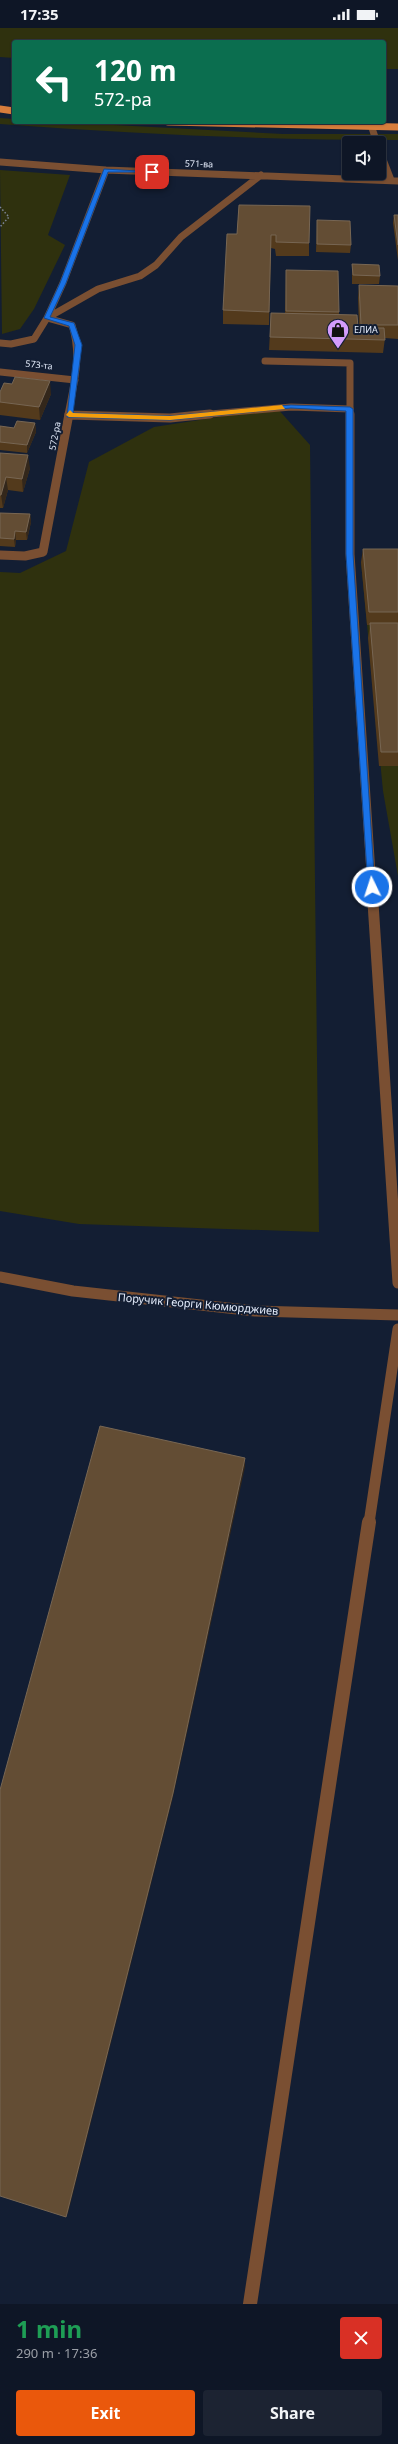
<!DOCTYPE html>
<meta charset="utf-8">
<style>
:root{--surface:#0e1626;--page:#1c2332;--text:#f1f3f6;--muted:#9b9fa7;--line:#2e3543;--accent:#ea580c}
body{margin:0;font-family:"Noto Sans",sans-serif;background:var(--page);color:var(--text);height:100vh;display:flex;flex-direction:column;font-size:15px;white-space:nowrap}
*{box-sizing:border-box;margin:0}
p{font-size:13px;color:var(--muted)}
.icon{flex:none;width:22px;height:22px;fill:none;stroke:currentColor;stroke-width:2;stroke-linecap:round;stroke-linejoin:round}
.map{position:relative;height:2276px;overflow:hidden}
.drawer{display:flex;flex-direction:column;background:var(--surface);flex:1}
.drawer>*{flex:none}
.top-card{position:absolute;left:12px;top:12px;width:374px;height:84px;border-radius:4px;box-shadow:0 1px 3px #0004,0 0 0 1px var(--line);background:#0b6e4f;color:#fff;overflow:hidden}
.fabs{position:absolute;left:342px;top:108px;display:grid;gap:8px}
.fabs a{display:grid;place-items:center;width:44px;height:44px;border-radius:4px;background:var(--surface);box-shadow:0 1px 3px #0004,0 0 0 1px var(--line);font-size:20px}
.pin{position:absolute;display:grid;place-items:center;width:34px;height:34px;color:#fff;margin:-17px;border-radius:8px;box-shadow:0 2px 6px #0006}
.me{position:absolute;width:44px;margin:-22px;rotate:356deg;stroke-linejoin:round;filter:drop-shadow(0 0 3px #0008)}
.turn{display:flex;align-items:center;gap:14px;height:84px;padding:0 16px;font-size:18px}
.turn .icon{width:52px;height:52px;stroke-width:2.5}
.turn b{display:block;font-size:28px;line-height:34px}
.round{display:grid;place-items:center;flex:none;width:42px;height:42px;border-radius:4px;background:var(--page)}
.overview{display:flex;align-items:center;justify-content:space-between;height:68px;padding:0 16px}
h1{font-size:24px;font-weight:700;line-height:30px;color:#1e9e55}
.cta{display:flex;gap:8px;margin-top:auto;padding:8px 16px}
.cta a{flex:1;height:46px;border-radius:4px;background:var(--accent);color:#fff;font-size:16px;font-weight:700;line-height:46px;text-align:center}
.cta a+a{background:var(--page);color:var(--text)}
.status{display:flex;justify-content:space-between;align-items:center;height:28px;padding:0 20px;background:var(--surface);direction:ltr}
.status svg{height:11px;fill:currentColor}
.map>svg:first-child{display:block}
.green{fill:#2f310e}
.lines{fill:none;stroke-linecap:round;stroke-linejoin:round}
.path{stroke:#7e8799;stroke-width:1.5;stroke-dasharray:1.5 2;stroke-linecap:butt}
.service-far1{stroke:#7a4f32;stroke-width:7}
.service{stroke:#7a4f32;stroke-width:9}
.minor-far3{stroke:#7a4f32;stroke-width:7}
.minor-far2{stroke:#7a4f32;stroke-width:9}
.minor-far1{stroke:#7a4f32;stroke-width:11}
.minor{stroke:#7a4f32;stroke-width:14}
.primary{stroke:#d77d3c;stroke-width:7}
.wall{fill:#533a1c}
.shaded-wall{fill:#33271b}
.building{fill:#634d34;stroke:#776653}
.route{fill:#1a73e8;stroke:#114b97}
.slow{fill:#f59e0b}
.labels{text-anchor:middle;stroke-width:4;stroke-linejoin:round;paint-order:stroke}
.far-street-label{font-size:9px;fill:#e4ecfb;stroke:#131e33}
.far-poi-label{font-size:9px;fill:#e4ecfb;stroke:#131e33;text-anchor:start}
.street-label{font-size:11px;fill:#e4ecfb;stroke:#131e33}
</style>
<div class="status"><b>17:35</b><svg viewBox="0 0 49 12"><path d="M0 12V9h3v3zM5 12V6h3v6zM10 12V3h3v9zM15 12V0h3v12zM26 1h20v11H26zM47 4h2v5h-2z"/></svg></div>
<div class="map">
<svg width="398" height="2276" viewBox="0 0 398 2276">
<rect width="100%" height="100%" fill="#131e33"/>
<path class="green" d="M0,0H398V41H384V14H14V30L0,29Z
M0,90L14,91V94H58L283,106H398V112C265,112 133,106 0,96Z
M0,142L70,147L48,207L65,217L34,281L20,301L2,306Z
M277,380L310,417L319,1204L79,1196L0,1183V544L20,545L66,523L89,434L154,399Z
M361,534H398V848L383,763Z"/>
<g class="lines">
<path class="path" d="M0,179L9,189L0,199"/>
<path class="service-far1" d="M372,100L377,115
M379,121L391,152
M0,134L106,142L398,153
M0,315L11,316L34,311L47,290L98,261L140,248L156,237L181,209L261,147
M0,344L75,352
M68,387C74,355 82,329 72,297L47,290L63,255L106,142
M69,387H80
M199,387L291,379L350,381"/>
<path class="service" d="M69,387L170,390L210,386
M0,527L25,528L43,524L69,386"/>
<path class="minor-far3" d="M265,333L350,335V387"/>
<path class="minor-far2" d="M350,386V526L373,876"/>
<path class="minor-far1" d="M373,875L398,1255
M0,1249L73,1263L255,1283L398,1287
M369,1495L398,1301"/>
<path class="minor" d="M250,2276L369,1494"/>
<path class="primary" d="M0,81L14,83
M168,94L398,99"/>
</g>
<path class="wall" d="M239,177L309,215V228H276L275,221L271,220L269,297L223,296V282L237,206Z
M394,187H398V232L393,195Z
M317,192L351,217L350,225L316,224Z
M352,236L380,248L379,256H352Z
M286,242L339,284V286L358,300H359L358,270L359,257L398,258V311L385,310L383,325L269,322L271,285H285Z
M12,356L51,366L40,392L0,387V364Z
M35,395L36,404L27,425L0,422V398L14,400Z
M0,425L30,440L23,464L8,462L3,480H0Z
M0,485L30,486L31,494L27,512H16L15,519L0,518Z
M363,521H398V738H379L368,610L370,597H367L361,534Z"/>
<path class="shaded-wall" d="M50,353L51,366L40,392L39,379Z
M35,395L36,404L27,425V417Z
M28,427L30,440L23,464L22,451Z
M6,449L8,462L3,480L1,467Z
M30,486L31,494L27,512L26,504Z
M15,503L16,512L15,519L14,511Z
M245,1430V1439L173,1769L68,2185L66,2189Z"/>
<path class="building" d="M239,177L310,178L309,215L276,214V207H271L269,284L223,282L227,206H237Z
M394,187H398V217Z
M317,192L350,193L351,217L317,216Z
M352,236L379,237L380,248L353,247Z
M286,242L338,243L339,284L286,283Z
M359,257L398,258V297H361Z
M271,285L357,287L358,300H384L385,312L270,309Z
M15,349L50,353L39,379L0,374V364L4,355L12,356Z
M17,393L35,395L27,417L0,414V398L14,400Z
M0,425L28,427L22,451L6,449L1,467H0Z
M0,485L30,486L26,504L15,503L14,511L0,510Z
M363,521H398V584H369Z
M370,595H398V724H381Z
M100,1398L245,1430L173,1765L66,2189L0,2168V1762Z"/>
<path class="route" d="M104,141L155,144H108L66,255L50,289L74,295L82,317L73,385L170,388L291,377L350,379L353,381V526L375,861H369L368,859L346,526V383L291,380L170,392L67,389L75,317L69,298L44,290L60,255Z"/>
<path class="slow" d="M282,377L285,381L170,392L69,389L66,387L70,382L73,385L170,388Z"/>
<defs>
<g id="shop-pin" transform="scale(1.15)"><path d="M0 17L-7.5 6A9.5 9.5 0 1 1 7.5 6Z" fill="#d39cfc" stroke="#131e33"/><path d="M-5-2.5h2.3a2.7 3.5 0 0 1 5.4 0H5L5.5 6h-11ZM-1.5-2.5h3a1.5 2.3 0 0 0-3 0Z" fill="#111"/></g>
</defs>
<g fill-rule="evenodd">
<use href="#shop-pin" x="338" y="302"/>
</g>
<g class="labels">
<g class="far-street-label">
<text transform="translate(199 136) rotate(2)" y="3">571-ва</text>
<text transform="translate(39 337) rotate(6)" y="3">573-та</text>
<text transform="translate(55 408) rotate(-79)" y="3">572-ра</text>
</g>
<g class="far-poi-label">
<text x="354" y="305">ЕЛИА</text>
</g>
<g class="street-label">
<text transform="translate(198 1276) rotate(5)" y="4">Поручик Георги Кюмюрджиев</text>
</g>
</g>
</svg>
<div class="fabs">
<a><svg class="icon" aria-label="sound" viewBox="0 0 24 24"><path d="M4 9h4l5-4v14l-5-4H4zM17 9q2 3 0 6"/></svg></a>
</div>
<div class="pin" style="left:152px;top:144px;background:#d93025"><svg class="icon" aria-label="arrive" viewBox="0 0 24 24"><path d="M6 21V4h12l-3 4 3 4H6"/></svg></div>
<svg class="me" style="left:372px;top:859px" viewBox="-20 -20 40 40"><circle r="17" fill="#1a73e8" stroke="#fff" stroke-width="3"/><path d="M0-11L8 9 0 5-8 9z" fill="#fff"/></svg>
<div class="top-card">
<div class="turn"><svg class="icon" aria-label="left" viewBox="0 0 24 24"><path d="M17 20v-9H6M10 6l-5 5 5 5"/></svg><div><b>120 m</b>572-ра</div></div>
</div>
</div>
<section class="drawer">
<div class="overview"><div><h1>1 min</h1><p>290 m · 17:36</p></div><a class="round" style="background:#d93025;color:#fff"><svg class="icon" aria-label="close" viewBox="0 0 24 24"><path d="M6 6l12 12M18 6L6 18"/></svg></a></div>
<div class="cta"><a>Exit</a><a>Share</a></div>
</section>
